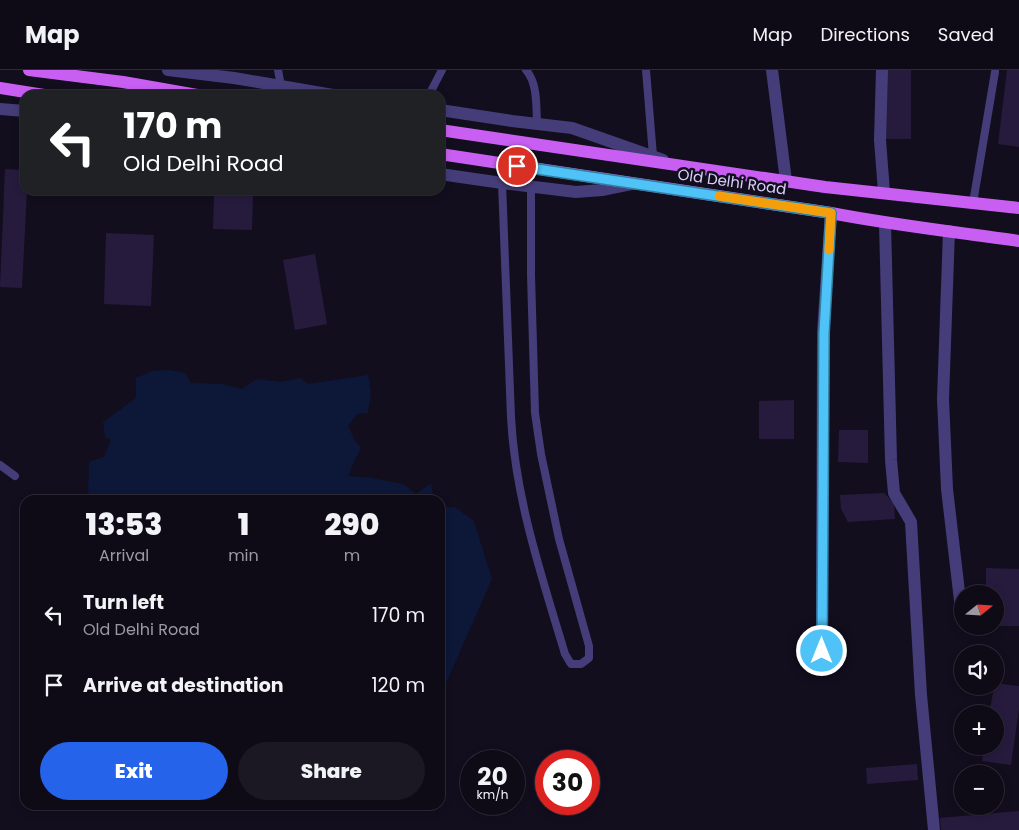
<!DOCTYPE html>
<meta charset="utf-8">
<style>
:root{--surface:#0e0a16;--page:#1c1823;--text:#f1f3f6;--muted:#9b9aa1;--line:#2e2b35;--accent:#2563eb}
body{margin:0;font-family:Poppins,sans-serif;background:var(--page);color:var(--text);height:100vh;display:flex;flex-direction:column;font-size:19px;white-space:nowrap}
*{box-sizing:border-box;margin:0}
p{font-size:16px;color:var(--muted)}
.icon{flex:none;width:28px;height:28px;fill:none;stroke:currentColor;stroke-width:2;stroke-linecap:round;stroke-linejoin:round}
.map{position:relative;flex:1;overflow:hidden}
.panel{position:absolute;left:20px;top:425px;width:425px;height:315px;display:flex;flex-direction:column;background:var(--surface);border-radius:15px;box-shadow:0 2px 8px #0003,0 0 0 1px var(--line)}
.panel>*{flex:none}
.banner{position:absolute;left:20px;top:20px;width:425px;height:105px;border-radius:15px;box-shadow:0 2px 8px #0003,0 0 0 1px var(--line);background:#202124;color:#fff;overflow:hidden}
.needle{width:32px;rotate:72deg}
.fabs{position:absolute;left:954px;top:515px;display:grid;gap:10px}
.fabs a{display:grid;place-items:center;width:50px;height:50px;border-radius:50%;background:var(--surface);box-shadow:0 2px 8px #0003,0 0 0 1px var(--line);font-size:25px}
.speed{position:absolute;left:460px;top:680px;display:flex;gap:10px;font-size:25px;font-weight:700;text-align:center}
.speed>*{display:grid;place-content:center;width:65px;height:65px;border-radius:50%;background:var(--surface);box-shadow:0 2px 8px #0003,0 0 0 1px var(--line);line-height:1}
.speed small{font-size:12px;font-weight:400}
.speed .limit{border:8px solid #d22;background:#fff;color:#111}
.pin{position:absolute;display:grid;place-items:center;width:42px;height:42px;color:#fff;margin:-21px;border:2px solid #fff;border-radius:50%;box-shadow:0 1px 5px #0007}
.me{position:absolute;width:55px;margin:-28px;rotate:0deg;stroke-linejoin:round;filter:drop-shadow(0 0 4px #0008)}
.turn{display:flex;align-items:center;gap:18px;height:105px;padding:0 20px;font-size:22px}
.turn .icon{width:65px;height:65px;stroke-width:2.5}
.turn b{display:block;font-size:35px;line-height:42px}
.eta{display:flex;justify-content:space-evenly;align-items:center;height:85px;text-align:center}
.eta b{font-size:30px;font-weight:800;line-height:35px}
.action{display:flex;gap:10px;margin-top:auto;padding:10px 20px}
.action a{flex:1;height:58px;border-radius:30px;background:var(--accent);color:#fff;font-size:20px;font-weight:800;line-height:58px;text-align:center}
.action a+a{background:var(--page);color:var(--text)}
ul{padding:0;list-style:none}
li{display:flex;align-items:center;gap:15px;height:70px;padding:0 20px}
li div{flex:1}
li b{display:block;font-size:19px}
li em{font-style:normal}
header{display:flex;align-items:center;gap:30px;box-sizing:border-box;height:70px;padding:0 25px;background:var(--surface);border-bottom:1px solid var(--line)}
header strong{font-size:24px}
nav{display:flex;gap:28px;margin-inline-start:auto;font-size:18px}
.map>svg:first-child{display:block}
.water{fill:#0d1838}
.building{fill:#261b3d}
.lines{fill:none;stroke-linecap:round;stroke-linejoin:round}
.service{stroke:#453d79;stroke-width:8}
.minor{stroke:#453d79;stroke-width:12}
.tertiary{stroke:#453d79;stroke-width:12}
.primary{stroke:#c95ff2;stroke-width:12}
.route-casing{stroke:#337fa1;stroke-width:12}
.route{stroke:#4fc3f7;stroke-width:9}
.slow{stroke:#f59e0b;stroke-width:9}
.labels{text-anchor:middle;stroke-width:5;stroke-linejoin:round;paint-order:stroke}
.street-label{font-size:15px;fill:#d8cffb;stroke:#120e1e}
</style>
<header>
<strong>Map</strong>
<nav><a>Map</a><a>Directions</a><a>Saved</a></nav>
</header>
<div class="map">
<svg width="1019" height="760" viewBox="0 0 1019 760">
<rect width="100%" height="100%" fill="#120e1e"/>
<path class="water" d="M169,300L185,303L191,313L222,314L242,319L257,309L281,312L301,308L308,314L368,305L371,323L368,343L357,344L348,356L355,371L361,377L348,406L371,408L403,414L416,424L431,413L434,430H88L89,392L104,387L111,370L105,367L103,352L136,328V308L152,301Z
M455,437L474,451L492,509L443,620L440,619V438Z"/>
<path class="building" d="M886,0H911V69H886Z
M1007,0H1019V77L998,74Z
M5,99L25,100V120H27L22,218L0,217Z
M214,125L253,126L252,160L213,159Z
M106,163L154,165L151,236L104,234Z
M315,184L327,254L295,260L283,190Z
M794,330V369H759V331Z
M839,360H868V393L838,392Z
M884,423L894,433L895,449L848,452L841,439L840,425Z
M986,498L1019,499V556H995V524H986Z
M995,613L1019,616V639L1011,695L982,691L984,676H995V644H989Z
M917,694L918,710L867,714L866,698Z
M1019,741V760H941L940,748Z"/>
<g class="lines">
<path class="service" d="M278,0L281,16
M526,0C538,14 536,36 537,54
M646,0L653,86
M429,25L442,0
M502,113L511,347C515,428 542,507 565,584L571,594H581L589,588V576L559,469L541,384L535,343L531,205V117
M973,133L995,2
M0,395L15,406"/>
<path class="minor" d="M772,0L786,111
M882,0L880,70L884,122
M885,153L891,390L894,423L911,452L921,625L934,760
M949,161L943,329L947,419L961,539
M822,581L823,263L831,143"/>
<path class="tertiary" d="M168,0L234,8L333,25
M0,39L25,41
M440,40L512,51L572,58L663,90
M440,104L502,113L576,122L602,120L631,114"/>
<path class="primary" d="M29,0L123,12L197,25
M0,18L44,25
M440,60L825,117L1019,138
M440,84L831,143C893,155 956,162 1019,171"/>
</g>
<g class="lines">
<g class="route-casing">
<path id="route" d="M517,96L831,143L824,263L822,581"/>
</g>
<use href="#route" class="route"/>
<path class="slow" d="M719,126L831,143L829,180"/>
</g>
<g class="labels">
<g class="street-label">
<text transform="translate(732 112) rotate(8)" y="5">Old Delhi Road</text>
</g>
</g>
</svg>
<div class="fabs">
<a><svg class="needle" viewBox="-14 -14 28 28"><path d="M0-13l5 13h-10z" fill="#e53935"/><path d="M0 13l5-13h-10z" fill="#9b9aa1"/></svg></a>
<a><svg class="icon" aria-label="sound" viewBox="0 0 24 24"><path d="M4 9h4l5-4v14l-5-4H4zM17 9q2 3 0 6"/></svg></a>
<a>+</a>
<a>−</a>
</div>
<div class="speed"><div>20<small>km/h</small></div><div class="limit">30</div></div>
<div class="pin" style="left:517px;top:96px;background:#d93025"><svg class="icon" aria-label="arrive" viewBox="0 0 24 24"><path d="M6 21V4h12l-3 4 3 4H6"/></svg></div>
<svg class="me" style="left:822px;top:581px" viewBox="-20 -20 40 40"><circle r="17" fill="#4fc3f7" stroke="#fff" stroke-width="3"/><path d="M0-11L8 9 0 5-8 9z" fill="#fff"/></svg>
<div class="banner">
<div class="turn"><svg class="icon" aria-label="left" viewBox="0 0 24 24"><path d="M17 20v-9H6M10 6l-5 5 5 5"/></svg><div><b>170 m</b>Old Delhi Road</div></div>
</div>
<section class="panel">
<div class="eta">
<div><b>13:53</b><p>Arrival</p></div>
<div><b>1</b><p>min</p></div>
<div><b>290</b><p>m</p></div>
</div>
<ul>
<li><svg class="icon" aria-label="left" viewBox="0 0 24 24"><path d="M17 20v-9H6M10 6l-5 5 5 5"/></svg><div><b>Turn left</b><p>Old Delhi Road</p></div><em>170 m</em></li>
<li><svg class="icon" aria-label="arrive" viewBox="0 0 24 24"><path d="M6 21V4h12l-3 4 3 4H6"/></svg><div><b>Arrive at destination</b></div><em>120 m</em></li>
</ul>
<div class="action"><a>Exit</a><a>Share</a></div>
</section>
</div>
